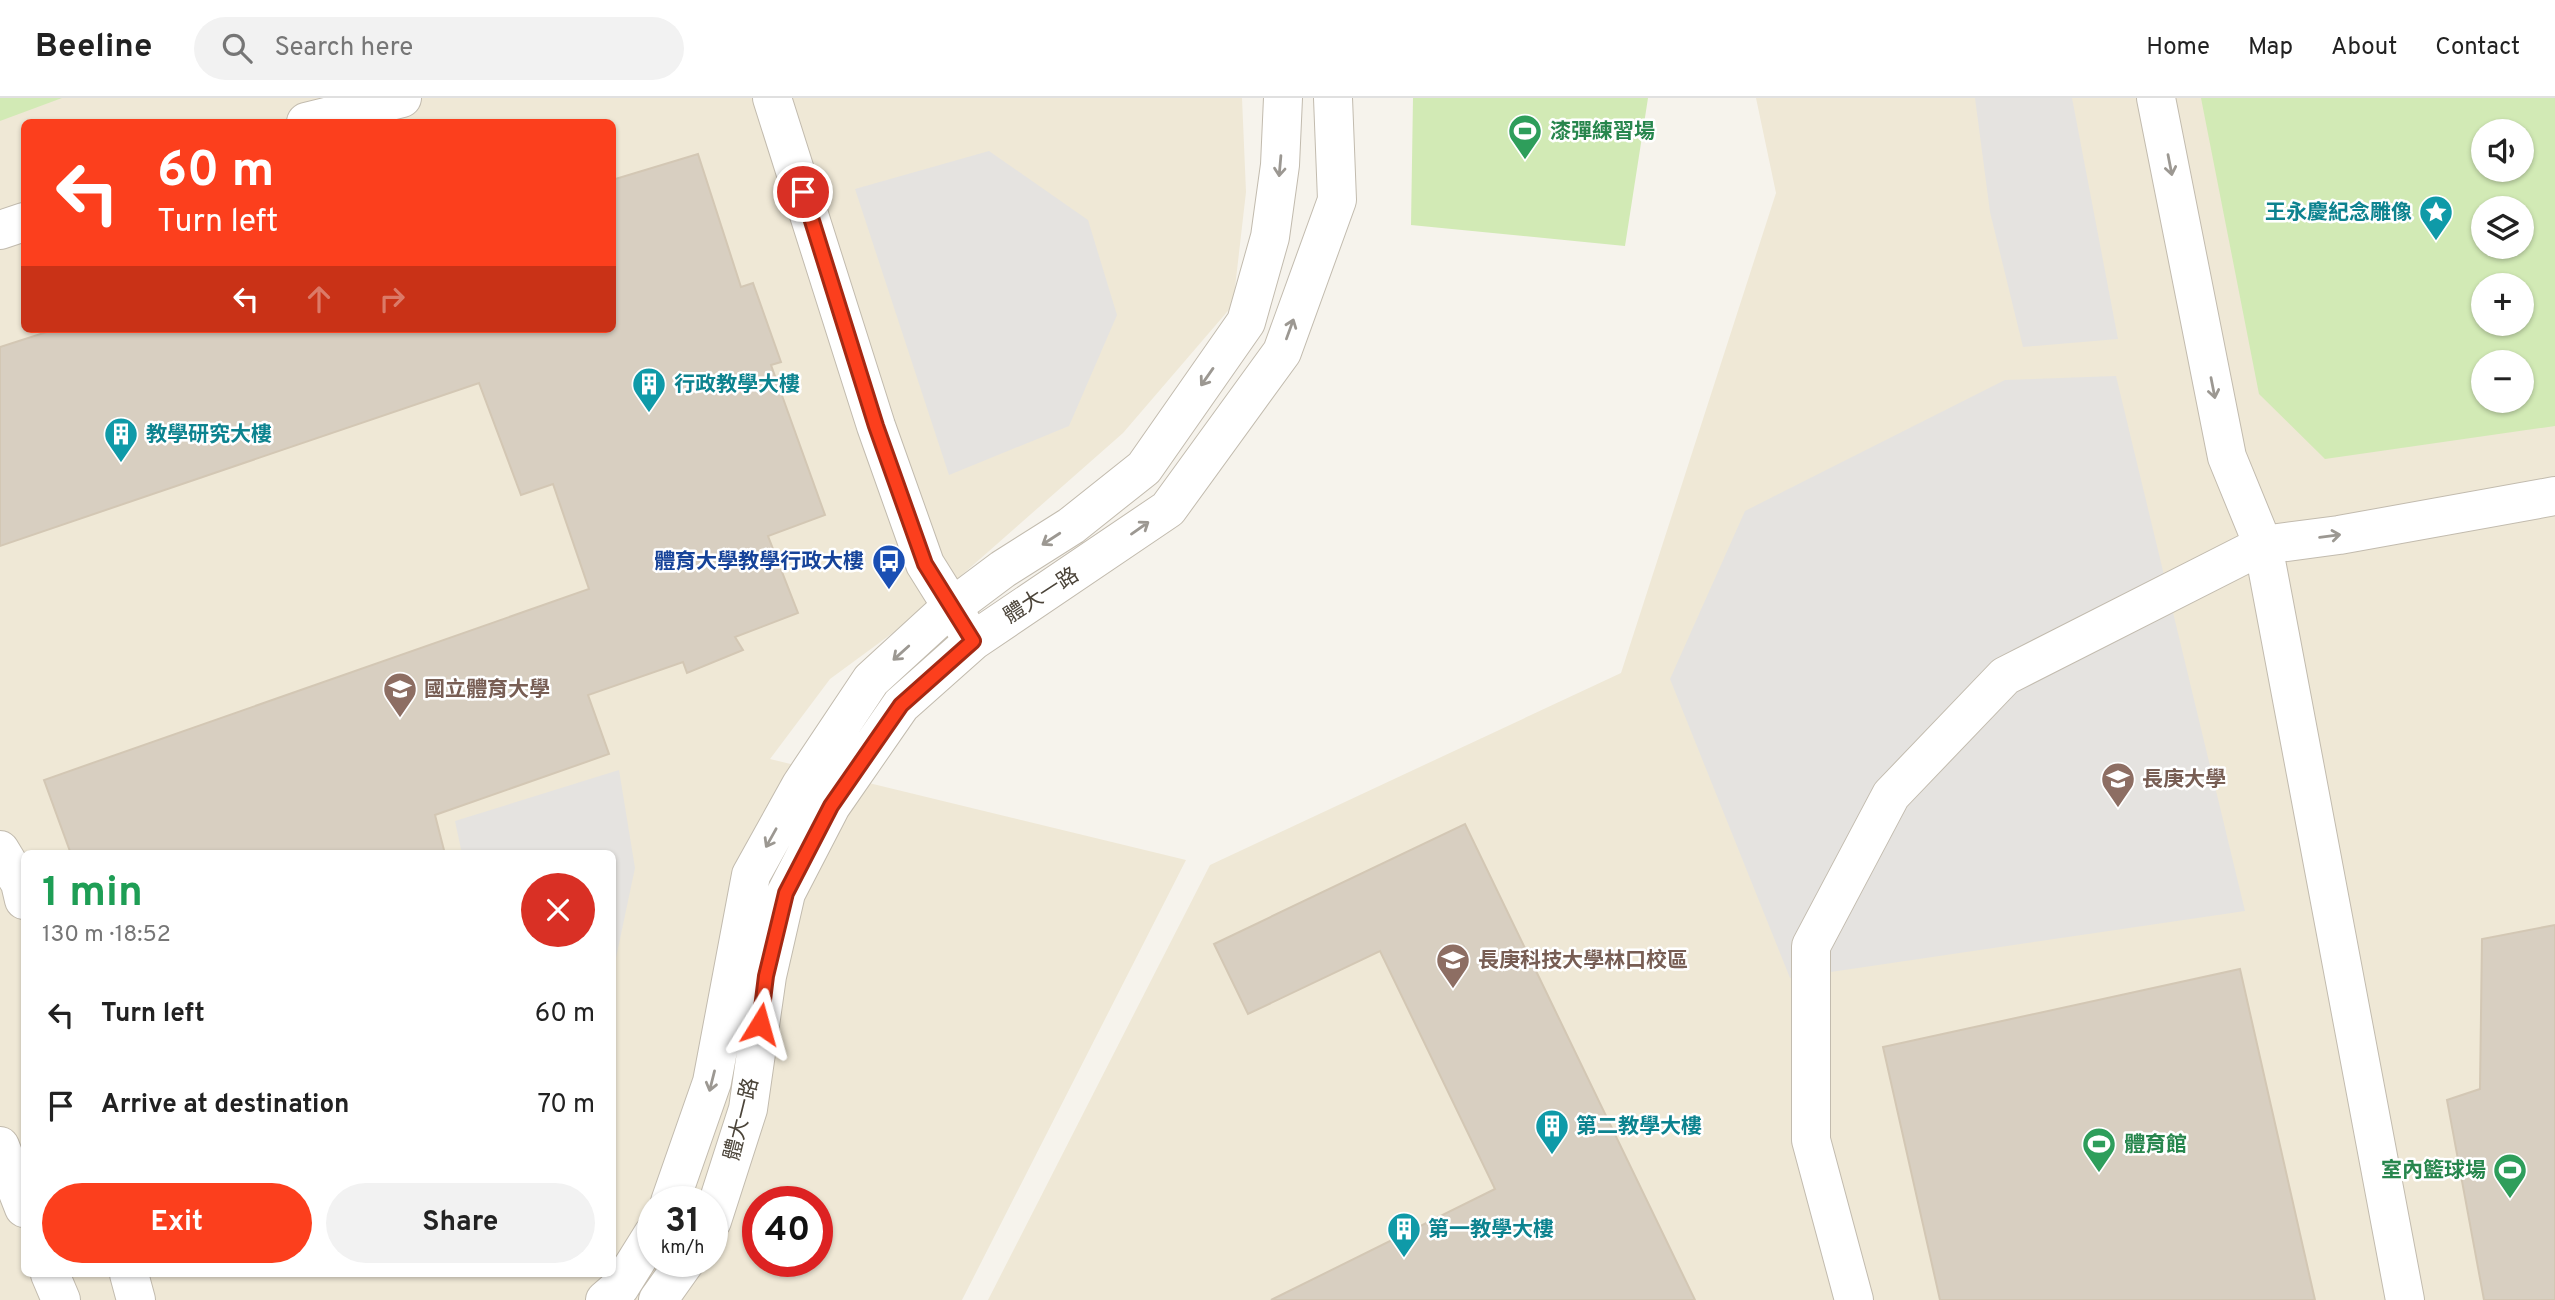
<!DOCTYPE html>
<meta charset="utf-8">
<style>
:root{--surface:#fff;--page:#f2f2f2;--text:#222;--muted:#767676;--line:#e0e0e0;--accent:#fc3f1d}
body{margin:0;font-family:Overpass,"Noto Sans TC",sans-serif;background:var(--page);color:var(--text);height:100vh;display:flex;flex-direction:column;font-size:26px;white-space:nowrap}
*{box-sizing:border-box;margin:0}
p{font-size:23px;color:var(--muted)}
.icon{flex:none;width:38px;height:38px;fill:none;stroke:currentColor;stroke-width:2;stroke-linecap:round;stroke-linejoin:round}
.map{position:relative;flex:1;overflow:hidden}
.details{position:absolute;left:21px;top:752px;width:595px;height:427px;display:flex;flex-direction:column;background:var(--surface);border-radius:10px;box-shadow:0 2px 5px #0004}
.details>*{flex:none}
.banner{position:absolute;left:21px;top:21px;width:595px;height:214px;border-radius:10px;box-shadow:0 2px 5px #0004;background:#fc3f1d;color:#fff;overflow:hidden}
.tools{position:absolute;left:2471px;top:21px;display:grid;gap:14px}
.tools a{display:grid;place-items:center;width:63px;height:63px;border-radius:50%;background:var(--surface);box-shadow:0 2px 5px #0004;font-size:35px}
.speed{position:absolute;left:637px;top:1088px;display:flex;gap:14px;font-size:35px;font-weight:700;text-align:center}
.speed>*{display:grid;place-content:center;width:91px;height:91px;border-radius:50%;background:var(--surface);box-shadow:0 2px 5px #0004;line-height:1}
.speed small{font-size:18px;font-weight:400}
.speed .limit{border:10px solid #d22;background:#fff;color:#111}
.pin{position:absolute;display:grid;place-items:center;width:60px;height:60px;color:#fff;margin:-30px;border:4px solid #fff;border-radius:50%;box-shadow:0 2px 7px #0007}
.me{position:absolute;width:77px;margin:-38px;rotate:8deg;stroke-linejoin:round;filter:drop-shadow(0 0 5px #0008)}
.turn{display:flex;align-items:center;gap:24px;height:147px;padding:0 21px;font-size:32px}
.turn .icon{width:91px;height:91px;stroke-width:2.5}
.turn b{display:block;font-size:49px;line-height:60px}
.lanes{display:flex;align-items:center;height:66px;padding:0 21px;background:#0003;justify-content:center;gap:35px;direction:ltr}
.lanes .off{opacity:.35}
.round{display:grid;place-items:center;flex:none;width:74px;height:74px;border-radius:37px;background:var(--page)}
.summary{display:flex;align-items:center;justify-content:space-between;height:119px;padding:0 21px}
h1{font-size:42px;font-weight:700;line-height:52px;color:#1e9e55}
.primary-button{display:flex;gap:14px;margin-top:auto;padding:14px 21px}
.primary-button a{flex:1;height:80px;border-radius:42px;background:var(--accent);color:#fff;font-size:28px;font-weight:700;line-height:80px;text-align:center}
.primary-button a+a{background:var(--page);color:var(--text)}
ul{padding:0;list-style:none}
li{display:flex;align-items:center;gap:21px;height:91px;padding:0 21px}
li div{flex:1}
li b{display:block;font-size:26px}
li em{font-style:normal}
header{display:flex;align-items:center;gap:42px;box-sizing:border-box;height:98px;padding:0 35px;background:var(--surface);border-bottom:2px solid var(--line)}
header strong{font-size:33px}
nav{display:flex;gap:38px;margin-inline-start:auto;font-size:24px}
.search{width:490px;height:63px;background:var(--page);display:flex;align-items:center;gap:18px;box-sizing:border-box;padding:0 24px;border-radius:38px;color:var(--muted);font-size:26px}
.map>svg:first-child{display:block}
.education{fill:#efe8d6;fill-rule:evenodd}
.green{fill:#d2eab5;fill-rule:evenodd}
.parking{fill:#e5e3e0}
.building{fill:#d8cfc1;stroke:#d3c7b4;stroke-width:2}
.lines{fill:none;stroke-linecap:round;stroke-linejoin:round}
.minor-casing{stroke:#c2bbae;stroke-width:40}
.tertiary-casing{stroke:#c2bbae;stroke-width:40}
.minor{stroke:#fff;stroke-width:38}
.tertiary{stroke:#fff;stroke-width:38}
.oneway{stroke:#9c9892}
.route-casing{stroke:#a42913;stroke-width:18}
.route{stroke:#fc3f1d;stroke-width:12}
.labels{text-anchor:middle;stroke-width:5;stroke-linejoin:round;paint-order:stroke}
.leisure-label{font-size:21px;font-weight:bold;fill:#27864d;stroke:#fff;text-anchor:start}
.culture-label{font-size:21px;font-weight:bold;fill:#0d838f;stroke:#fff;text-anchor:start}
.transit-label{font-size:21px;font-weight:bold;fill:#164399;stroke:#fff;text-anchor:end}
.street-label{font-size:21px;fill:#4b4439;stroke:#fff}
.education-label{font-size:21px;font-weight:bold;fill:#785e54;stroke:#fff;text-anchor:start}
</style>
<header>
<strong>Beeline</strong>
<div class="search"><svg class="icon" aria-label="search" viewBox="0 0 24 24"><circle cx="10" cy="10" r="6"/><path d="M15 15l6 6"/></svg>Search here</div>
<nav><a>Home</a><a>Map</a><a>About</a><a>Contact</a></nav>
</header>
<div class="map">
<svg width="2555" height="1202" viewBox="0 0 2555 1202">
<rect width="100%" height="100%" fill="#f6f3ec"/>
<path class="education" d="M0,0H1242L1246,94L1233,207L1123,335L913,520L830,581L770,661L1186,762L962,1202H0ZM24,24H612V231H24ZM24,756H612V1176H24ZM653,1104H712V1164H653ZM758,1104H817V1164H758Z
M1756,0H2555V1202H988L1210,767L1621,575L1776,95ZM2483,33H2522V72H2483ZM2483,110H2522V149H2483ZM2483,187H2522V226H2483ZM2483,264H2522V303H2483Z"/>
<path class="green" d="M0,0H62L0,23Z
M1413,0H1648L1625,148L1411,127Z
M2201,0H2555V328L2325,361L2259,296ZM2483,33H2522V72H2483ZM2483,110H2522V149H2483ZM2483,187H2522V226H2483ZM2483,264H2522V303H2483Z"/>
<path class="parking" d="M1975,0H2072L2118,241L2023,249L1990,114Z
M989,53L1088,122L1117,217L1069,328L949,377L855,91Z
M2116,278L2245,813L1790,880L1670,581L1745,413L2005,282Z
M619,672L635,770L613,874L612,756H462L455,723Z"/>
<path class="building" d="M698,56L741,189L753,185L781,264L771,267L825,417L768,438L798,515L735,539L743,552L687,575L683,564L588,597L609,656L435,717L445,756H71L44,682L589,491L553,386L521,397L479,285L0,448V249L56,231H612V82Z
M1465,726L1695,1202H1271L1495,1091L1380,853L1248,916L1214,846Z
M2555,827V1202H2484L2447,1002L2480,991L2482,841Z
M2240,871L2315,1202H1940L1883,949Z"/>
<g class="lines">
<g class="minor-casing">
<path id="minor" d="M772,0L876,328L925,466L970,538
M2156,0L2227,359L2263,447L2405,1202
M306,24L402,0
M0,132L24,124
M1854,1202L1811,1042V848L1891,697L2005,578L2263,447L2339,437L2555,398"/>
</g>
<g class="tertiary-casing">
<path id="tertiary" d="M0,752L20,785L24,802
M0,1048L24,1110
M670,1104L712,984L751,777L801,687L871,582L943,516L1003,471L1071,428L1144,370L1246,224L1270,139L1280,67L1283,0
M712,1123L748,1011L767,878L786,795L831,708L901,607L973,543L1168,411L1282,254L1337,102L1333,0
M50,1176L61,1202
M129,1176L136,1202
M605,1202L620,1189L653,1136
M658,1202L685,1164"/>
</g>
<use href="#minor" class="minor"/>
<use href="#tertiary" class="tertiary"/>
</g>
<defs><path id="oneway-shaft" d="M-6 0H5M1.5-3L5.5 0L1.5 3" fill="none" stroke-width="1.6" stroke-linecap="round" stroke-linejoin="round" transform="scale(1.75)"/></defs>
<g class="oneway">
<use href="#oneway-shaft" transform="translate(2170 67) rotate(79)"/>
<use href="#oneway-shaft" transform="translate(1280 68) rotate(95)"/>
<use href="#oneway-shaft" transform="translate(1290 231) rotate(-70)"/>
<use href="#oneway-shaft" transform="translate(1207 279) rotate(125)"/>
<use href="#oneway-shaft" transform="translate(2213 290) rotate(79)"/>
<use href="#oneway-shaft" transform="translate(1140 430) rotate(-35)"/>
<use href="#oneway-shaft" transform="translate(2330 438) rotate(-7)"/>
<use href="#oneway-shaft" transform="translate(1051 441) rotate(147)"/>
<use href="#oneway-shaft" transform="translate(901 555) rotate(138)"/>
<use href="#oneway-shaft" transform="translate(771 740) rotate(119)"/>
<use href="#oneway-shaft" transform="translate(712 983) rotate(104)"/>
</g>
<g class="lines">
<g class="route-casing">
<path id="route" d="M760,926L766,878L786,795L831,708L901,607L973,543L925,466L876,328L803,94"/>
</g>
<use href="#route" class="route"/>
</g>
<defs>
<g id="stadium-pin" transform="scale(1.75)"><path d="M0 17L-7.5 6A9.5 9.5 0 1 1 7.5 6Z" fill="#2e9e5b" stroke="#fff"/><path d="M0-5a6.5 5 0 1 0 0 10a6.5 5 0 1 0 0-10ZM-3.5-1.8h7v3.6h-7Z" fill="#fff"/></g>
<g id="sight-pin" transform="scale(1.75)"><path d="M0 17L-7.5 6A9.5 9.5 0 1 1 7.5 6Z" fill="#0f9aa8" stroke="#fff"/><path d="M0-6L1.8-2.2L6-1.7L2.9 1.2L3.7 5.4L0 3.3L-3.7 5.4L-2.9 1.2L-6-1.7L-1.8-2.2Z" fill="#fff"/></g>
<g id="building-pin" transform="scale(1.75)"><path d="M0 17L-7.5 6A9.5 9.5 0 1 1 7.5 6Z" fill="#0f9aa8" stroke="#fff"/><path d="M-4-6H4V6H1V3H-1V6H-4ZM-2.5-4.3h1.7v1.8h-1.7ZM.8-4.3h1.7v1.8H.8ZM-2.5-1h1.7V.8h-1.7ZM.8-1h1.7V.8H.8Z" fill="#fff"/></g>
<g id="bus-pin" transform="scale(1.75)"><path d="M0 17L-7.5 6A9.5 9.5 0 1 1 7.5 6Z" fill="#1a4fb4" stroke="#fff"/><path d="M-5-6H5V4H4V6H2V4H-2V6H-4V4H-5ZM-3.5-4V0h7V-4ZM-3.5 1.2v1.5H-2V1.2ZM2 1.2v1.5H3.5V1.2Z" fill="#fff"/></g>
<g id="school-pin" transform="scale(1.75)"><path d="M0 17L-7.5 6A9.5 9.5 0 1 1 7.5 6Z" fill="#8d6e63" stroke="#fff"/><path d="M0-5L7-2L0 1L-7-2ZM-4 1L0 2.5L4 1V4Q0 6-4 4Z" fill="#fff"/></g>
<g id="university-pin" transform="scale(1.75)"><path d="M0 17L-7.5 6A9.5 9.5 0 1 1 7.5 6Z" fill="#8d6e63" stroke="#fff"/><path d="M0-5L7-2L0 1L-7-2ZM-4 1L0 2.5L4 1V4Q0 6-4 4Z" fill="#fff"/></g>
</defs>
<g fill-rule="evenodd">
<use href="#stadium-pin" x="1525" y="33"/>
<use href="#sight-pin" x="2436" y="114"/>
<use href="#building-pin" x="649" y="286"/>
<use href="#building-pin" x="121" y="336"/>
<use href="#bus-pin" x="889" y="463"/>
<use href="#school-pin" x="400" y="591"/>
<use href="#university-pin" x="2118" y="681"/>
<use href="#university-pin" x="1453" y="862"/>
<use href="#building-pin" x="1552" y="1028"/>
<use href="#stadium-pin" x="2099" y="1046"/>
<use href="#stadium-pin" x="2510" y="1072"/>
<use href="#building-pin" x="1404" y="1131"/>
</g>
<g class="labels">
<g class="leisure-label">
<text x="1550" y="40">漆彈練習場</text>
<text x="2124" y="1053">體育館</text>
<text x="2486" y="1079" text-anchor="end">室內籃球場</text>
</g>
<g class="culture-label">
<text x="2412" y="121" text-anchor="end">王永慶紀念雕像</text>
<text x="674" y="293">行政教學大樓</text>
<text x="146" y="343">教學研究大樓</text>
<text x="1576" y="1035">第二教學大樓</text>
<text x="1428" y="1138">第一教學大樓</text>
</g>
<g class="transit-label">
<text x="864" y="470">體育大學教學行政大樓</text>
</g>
<g class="street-label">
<text transform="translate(1041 497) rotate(-33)" y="7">體大一路</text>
<text transform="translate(741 1021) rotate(-76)" y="7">體大一路</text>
</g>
<g class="education-label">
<text x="424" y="598">國立體育大學</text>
<text x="2142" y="688">長庚大學</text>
<text x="1478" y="869">長庚科技大學林口校區</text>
</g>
</g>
</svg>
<div class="tools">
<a><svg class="icon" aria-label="sound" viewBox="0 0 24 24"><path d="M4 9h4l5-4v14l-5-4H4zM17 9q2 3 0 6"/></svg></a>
<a><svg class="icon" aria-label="layers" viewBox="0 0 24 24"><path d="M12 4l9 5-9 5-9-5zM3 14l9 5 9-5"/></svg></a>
<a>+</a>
<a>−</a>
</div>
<div class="speed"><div>31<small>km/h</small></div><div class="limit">40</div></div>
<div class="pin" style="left:803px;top:94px;background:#d93025"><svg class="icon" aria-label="arrive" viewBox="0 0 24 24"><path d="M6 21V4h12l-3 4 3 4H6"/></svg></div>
<svg class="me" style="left:760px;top:926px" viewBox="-20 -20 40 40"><path d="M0-17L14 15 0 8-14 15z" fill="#fc3f1d" stroke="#fff" stroke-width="4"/></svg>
<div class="banner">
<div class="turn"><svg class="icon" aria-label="left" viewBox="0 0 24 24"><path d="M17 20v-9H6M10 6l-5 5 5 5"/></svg><div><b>60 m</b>Turn left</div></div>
<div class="lanes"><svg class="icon" aria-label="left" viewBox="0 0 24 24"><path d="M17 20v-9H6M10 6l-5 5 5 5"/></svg><svg class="icon off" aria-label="ahead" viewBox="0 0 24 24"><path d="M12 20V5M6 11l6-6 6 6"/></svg><svg class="icon off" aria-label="right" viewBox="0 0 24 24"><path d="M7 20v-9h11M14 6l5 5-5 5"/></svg></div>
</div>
<section class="details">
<div class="summary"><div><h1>1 min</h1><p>130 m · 18:52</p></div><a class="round" style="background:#d93025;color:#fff"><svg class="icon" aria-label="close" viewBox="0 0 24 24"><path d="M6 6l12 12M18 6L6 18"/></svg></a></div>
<ul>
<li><svg class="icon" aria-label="left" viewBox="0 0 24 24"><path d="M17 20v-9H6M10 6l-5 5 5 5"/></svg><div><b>Turn left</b></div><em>60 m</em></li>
<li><svg class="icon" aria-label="arrive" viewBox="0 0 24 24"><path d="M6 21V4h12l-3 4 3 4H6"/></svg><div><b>Arrive at destination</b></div><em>70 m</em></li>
</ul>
<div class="primary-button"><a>Exit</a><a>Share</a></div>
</section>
</div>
